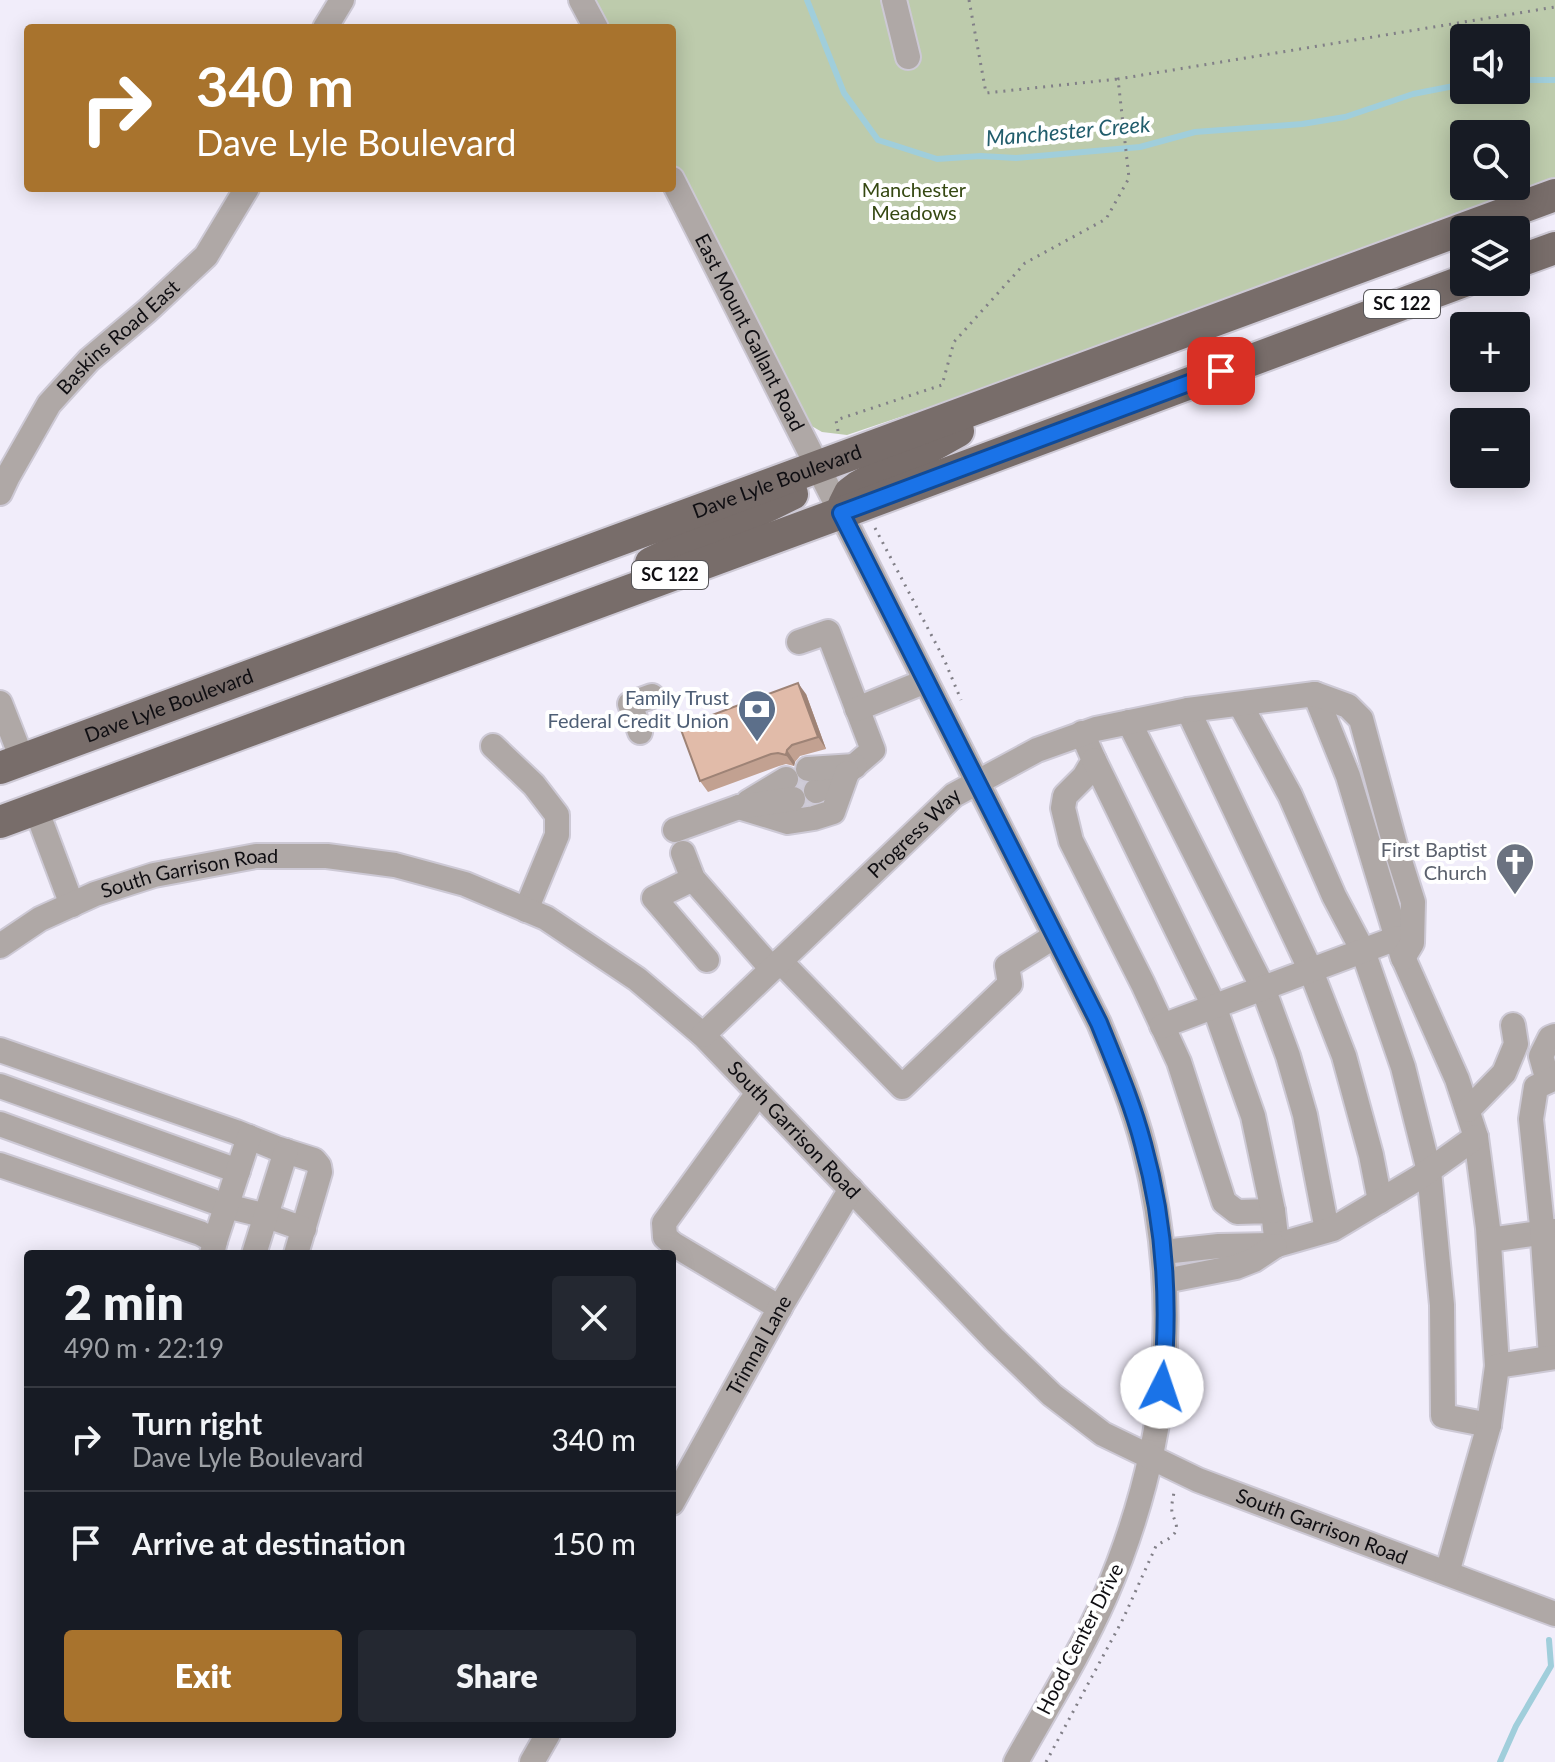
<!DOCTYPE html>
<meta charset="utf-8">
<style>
:root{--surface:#171b24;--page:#242831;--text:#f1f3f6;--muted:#9ea1a6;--line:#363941;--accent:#a8732d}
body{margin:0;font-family:Lato,sans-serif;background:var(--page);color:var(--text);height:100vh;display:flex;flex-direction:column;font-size:30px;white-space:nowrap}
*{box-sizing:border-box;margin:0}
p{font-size:26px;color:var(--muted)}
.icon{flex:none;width:44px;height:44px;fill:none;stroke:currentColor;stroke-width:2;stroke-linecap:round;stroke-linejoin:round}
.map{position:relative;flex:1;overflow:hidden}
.drawer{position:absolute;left:24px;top:1250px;width:652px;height:488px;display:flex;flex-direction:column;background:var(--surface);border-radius:8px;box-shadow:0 4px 20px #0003}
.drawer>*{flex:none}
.hud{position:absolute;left:24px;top:24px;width:652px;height:168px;border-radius:8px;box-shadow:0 4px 20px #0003;background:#a8732d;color:#fff;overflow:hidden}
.controls{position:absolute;left:1450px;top:24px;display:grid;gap:16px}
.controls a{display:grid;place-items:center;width:80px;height:80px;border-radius:8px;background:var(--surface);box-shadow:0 4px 20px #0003;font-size:40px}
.pin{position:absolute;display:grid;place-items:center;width:68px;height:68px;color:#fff;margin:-34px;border-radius:16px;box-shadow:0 4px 12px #0006}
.me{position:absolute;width:88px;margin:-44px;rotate:4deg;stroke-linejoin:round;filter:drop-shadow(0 0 6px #0008)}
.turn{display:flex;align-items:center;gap:28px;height:168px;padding:0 40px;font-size:36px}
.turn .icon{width:104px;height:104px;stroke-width:2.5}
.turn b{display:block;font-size:56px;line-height:68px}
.round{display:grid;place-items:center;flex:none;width:84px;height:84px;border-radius:8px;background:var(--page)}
.overview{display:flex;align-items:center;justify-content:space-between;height:136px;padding:0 40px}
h1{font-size:48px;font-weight:800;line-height:60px}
.cta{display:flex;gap:16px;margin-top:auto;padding:16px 40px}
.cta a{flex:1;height:92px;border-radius:8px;background:var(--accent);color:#fff;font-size:32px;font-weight:800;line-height:92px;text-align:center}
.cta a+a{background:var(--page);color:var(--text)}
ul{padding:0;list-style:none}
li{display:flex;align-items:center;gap:24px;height:104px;padding:0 40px;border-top:2px solid var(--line)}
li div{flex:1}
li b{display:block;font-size:30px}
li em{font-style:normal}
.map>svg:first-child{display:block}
.green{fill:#bdcbac;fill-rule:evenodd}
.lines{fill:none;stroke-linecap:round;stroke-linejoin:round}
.stream{stroke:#a0cedb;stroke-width:6}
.minor-tunnel{stroke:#cfccd7;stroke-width:24;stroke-dasharray:24 12;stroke-linecap:butt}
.minor-casing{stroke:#cdc9d5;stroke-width:28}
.major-casing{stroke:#cdc9d5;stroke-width:36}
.path{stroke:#817f87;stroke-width:3;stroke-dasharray:2 6;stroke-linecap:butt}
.minor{stroke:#afa8a6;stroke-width:24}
.major{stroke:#786d6a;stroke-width:32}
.wall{fill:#c2a191}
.shaded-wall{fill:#9e8376}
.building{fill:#e1bba9;stroke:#9e8376;stroke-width:2}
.route-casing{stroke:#114b97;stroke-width:20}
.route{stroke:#1a73e8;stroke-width:14}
.labels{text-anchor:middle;stroke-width:8;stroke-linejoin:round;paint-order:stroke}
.shield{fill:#fff;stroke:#575659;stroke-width:2}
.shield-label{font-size:18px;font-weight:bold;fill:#0f0e12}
.park-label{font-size:20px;fill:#354812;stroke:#fff}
.street-label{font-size:20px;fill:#0f0e12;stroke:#fff}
.service-label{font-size:20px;fill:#4e5e75;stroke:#fff;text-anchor:end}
.worship-label{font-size:20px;fill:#5b616d;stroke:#fff;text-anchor:end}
.water-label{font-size:22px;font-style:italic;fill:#215d6c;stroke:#fff}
</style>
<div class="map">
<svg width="1555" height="1762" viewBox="0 0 1555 1762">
<rect width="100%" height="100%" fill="#f1edfa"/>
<path class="green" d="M591,0H1555V186L1250,299L847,435L822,432L798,418L672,164V28H605ZM1464,38H1516V90H1464ZM1464,134H1516V186H1464Z"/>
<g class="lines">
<path class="stream" d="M807,0L844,93L878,140L937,159L981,156L1016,158L1140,147L1195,132L1302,124L1345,117L1413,94L1464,84
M1516,80H1555
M1500,1762L1516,1726L1551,1666L1549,1640"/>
<path class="minor-tunnel" d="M789,789L812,780
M797,809L820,802"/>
<g class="minor-casing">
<g id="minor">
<path d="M581,0L596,28"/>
<path d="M894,0L908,57"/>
<path d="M325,28L342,0"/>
<path id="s1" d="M672,179L1099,1023C1116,1064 1133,1105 1144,1148C1183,1305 1169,1448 1105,1597C1080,1654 1046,1708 1016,1762"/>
<path id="s2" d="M0,493L8,476L49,404L89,360L147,311L206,256L247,188"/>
<path d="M799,642L828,632L873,750L838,780L816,791"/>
<path d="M1315,694L1348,776L1402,955L1457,1079L1476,1137L1488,1228L1497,1366"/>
<path d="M0,703L22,759"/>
<path d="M1240,704L1290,795L1334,896L1363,951L1403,1067L1429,1171L1442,1305L1443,1416L1489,1425"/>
<path d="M857,709L926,681"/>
<path d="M1188,710L1311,971L1344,1056L1371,1155L1380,1201"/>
<path d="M1129,722L1263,988L1288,1056L1305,1115L1327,1230"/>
<path d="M640,732L630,704L652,696"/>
<path d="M1082,733L1094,760L1084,777L1065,796L1063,808L1071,841L1143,984L1179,1062L1224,1202L1237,1212L1273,1211L1277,1245"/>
<path d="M493,746L534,785L557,815V835L526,910"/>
<path d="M1094,760L1214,1006L1253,1116L1273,1211"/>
<path d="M808,769L855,766"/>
<path d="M748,802L786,779"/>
<path d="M739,807L788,822L814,818L833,812L847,773"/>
<path d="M36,809L72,905"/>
<path d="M675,830L739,807L793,799"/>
<path d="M683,853L693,879L772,969"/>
<path d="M693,879L654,898L707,960"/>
<path id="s3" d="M0,946L40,919L95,894L154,875L256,856H327L395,865L465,884L546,918L637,979L703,1035L995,1340L1052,1395L1103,1434L1198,1480L1555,1614"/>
<path d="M780,961L902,1087L1010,984L1007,966L1055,936"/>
<path d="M1162,1026L1397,938"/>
<path id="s4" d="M703,1035L954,795L1037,750L1096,729L1188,710L1315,694L1348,706L1361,719L1395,845L1413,902L1412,943L1403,958"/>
<path d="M0,1050L236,1132L276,1148L314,1160L319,1166L320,1172L296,1254"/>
<path d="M1548,1081L1541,1056L1550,1038L1555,1036"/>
<path d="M0,1086L238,1171"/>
<path d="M758,1093L664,1223L665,1237L673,1244L780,1308"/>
<path d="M1468,1110L1504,1073L1516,1044L1513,1025"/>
<path d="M0,1124L226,1206L267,1216L304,1229"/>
<path d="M0,1165L200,1233L215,1241L212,1254"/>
<path d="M1489,1240L1555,1231"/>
<path d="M215,1241L249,1137"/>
<path d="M1163,1252L1219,1246L1277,1245L1333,1229L1420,1177L1476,1137"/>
<path d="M254,1254L286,1151"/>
<path d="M1165,1281L1236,1267L1254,1260L1275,1246"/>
<path d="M1551,1357L1542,1226L1531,1119L1536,1087L1555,1078"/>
<path id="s5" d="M672,1503L782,1304L851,1189"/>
<path d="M1447,1573L1489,1425L1497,1366L1555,1357"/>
<path d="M532,1762L548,1734"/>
</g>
</g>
<g class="major-casing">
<g id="major">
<path d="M1516,262L1555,248"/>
<path d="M844,505L850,493L858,487L958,431"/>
<path d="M651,563L792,494"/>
<path id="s6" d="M0,768L1555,195"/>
<path d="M0,822L841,513L1464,281"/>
</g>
</g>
<path class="path" d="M969,0L986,93L1118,79
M838,431L836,420L942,385L954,342L1025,263L1106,219L1129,178L1118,79L1555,7
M875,528L944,659L961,700
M1046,1762L1123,1619L1156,1546C1161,1542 1168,1540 1172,1536C1181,1528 1174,1521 1172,1512C1171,1505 1173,1499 1174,1492"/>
<use href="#minor" class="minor"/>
<use href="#major" class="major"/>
</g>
<path class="wall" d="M806,694L826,749L800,756L795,762L794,766L786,764L779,766L708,792L700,781Z"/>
<path class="shaded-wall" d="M798,683L806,694L826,749L818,737Z
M787,750L795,762L794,766L786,755Z"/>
<path class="building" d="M798,683L818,737L792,745L787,750L786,755L778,753L771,754L700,781L680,727Z"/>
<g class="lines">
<g class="route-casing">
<path id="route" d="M1162,1387C1170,1306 1165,1223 1143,1144C1132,1102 1115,1063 1099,1023L841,513L1221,371"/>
</g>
<use href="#route" class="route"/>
</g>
<defs>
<g id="bank-pin" transform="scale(2)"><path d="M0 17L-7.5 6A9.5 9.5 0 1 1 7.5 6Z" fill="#5c6f8a" stroke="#fff"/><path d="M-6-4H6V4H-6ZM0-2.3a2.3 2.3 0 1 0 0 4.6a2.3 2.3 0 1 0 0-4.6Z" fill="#fff"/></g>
<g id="church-pin" transform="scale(2)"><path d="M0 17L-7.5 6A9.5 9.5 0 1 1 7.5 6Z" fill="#6b7280" stroke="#fff"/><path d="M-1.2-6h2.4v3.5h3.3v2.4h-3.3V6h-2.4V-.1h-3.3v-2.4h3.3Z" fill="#fff"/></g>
</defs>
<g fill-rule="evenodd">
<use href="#bank-pin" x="757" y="709"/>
<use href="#church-pin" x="1515" y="862"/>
</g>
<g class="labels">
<g class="shield">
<rect x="1364" y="290" width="76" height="28" rx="6"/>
<rect x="632" y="561" width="76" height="28" rx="6"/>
</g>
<g class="shield-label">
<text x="1402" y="310">SC 122</text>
<text x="670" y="581">SC 122</text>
</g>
<g class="park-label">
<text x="914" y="197">Manchester<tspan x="914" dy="23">Meadows</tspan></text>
</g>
<g class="street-label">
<text dy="7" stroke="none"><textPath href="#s1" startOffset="172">East Mount Gallant Road</textPath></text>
<text dy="7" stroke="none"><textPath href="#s2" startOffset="198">Baskins Road East</textPath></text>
<text dy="7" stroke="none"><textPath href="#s6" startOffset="828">Dave Lyle Boulevard</textPath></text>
<text dy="7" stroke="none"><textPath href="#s6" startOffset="180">Dave Lyle Boulevard</textPath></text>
<text dy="7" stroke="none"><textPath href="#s4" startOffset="292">Progress Way</textPath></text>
<text dy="7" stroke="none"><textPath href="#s3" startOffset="206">South Garrison Road</textPath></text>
<text dy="7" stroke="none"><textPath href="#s3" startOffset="902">South Garrison Road</textPath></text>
<text dy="7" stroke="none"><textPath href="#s5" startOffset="180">Trimnal Lane</textPath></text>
<text dy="7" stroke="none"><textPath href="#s3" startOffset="1574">South Garrison Road</textPath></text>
<text transform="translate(1080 1639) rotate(-63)" y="7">Hood Center Drive</text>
</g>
<g class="service-label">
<text x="729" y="705">Family Trust<tspan x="729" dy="23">Federal Credit Union</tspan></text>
</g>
<g class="worship-label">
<text x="1487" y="857">First Baptist<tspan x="1487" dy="23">Church</tspan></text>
</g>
<g class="water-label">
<text transform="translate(1068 131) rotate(-5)" y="8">Manchester Creek</text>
</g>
</g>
</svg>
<div class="controls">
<a><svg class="icon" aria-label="sound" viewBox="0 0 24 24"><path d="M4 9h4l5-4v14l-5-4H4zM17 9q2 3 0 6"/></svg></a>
<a><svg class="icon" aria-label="search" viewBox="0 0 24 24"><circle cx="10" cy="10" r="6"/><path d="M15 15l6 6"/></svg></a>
<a><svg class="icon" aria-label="layers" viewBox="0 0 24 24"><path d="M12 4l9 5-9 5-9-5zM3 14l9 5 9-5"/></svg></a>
<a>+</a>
<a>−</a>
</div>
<div class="pin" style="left:1221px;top:371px;background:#d93025"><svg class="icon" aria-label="arrive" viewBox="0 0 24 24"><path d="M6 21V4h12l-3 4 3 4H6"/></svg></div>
<svg class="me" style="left:1162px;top:1387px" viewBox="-20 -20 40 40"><circle r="19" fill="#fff"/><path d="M0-13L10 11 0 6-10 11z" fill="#1a73e8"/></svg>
<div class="hud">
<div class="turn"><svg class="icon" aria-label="right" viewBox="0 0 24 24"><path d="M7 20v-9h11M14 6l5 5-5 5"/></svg><div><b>340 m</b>Dave Lyle Boulevard</div></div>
</div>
<section class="drawer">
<div class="overview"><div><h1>2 min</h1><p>490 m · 22:19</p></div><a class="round"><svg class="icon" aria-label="close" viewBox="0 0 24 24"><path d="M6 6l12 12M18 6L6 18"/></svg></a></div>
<ul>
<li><svg class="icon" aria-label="right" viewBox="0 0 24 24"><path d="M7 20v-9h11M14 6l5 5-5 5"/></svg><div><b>Turn right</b><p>Dave Lyle Boulevard</p></div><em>340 m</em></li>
<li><svg class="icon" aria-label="arrive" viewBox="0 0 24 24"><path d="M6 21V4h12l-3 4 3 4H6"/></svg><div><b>Arrive at destination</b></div><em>150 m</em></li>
</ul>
<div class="cta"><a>Exit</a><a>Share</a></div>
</section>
</div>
